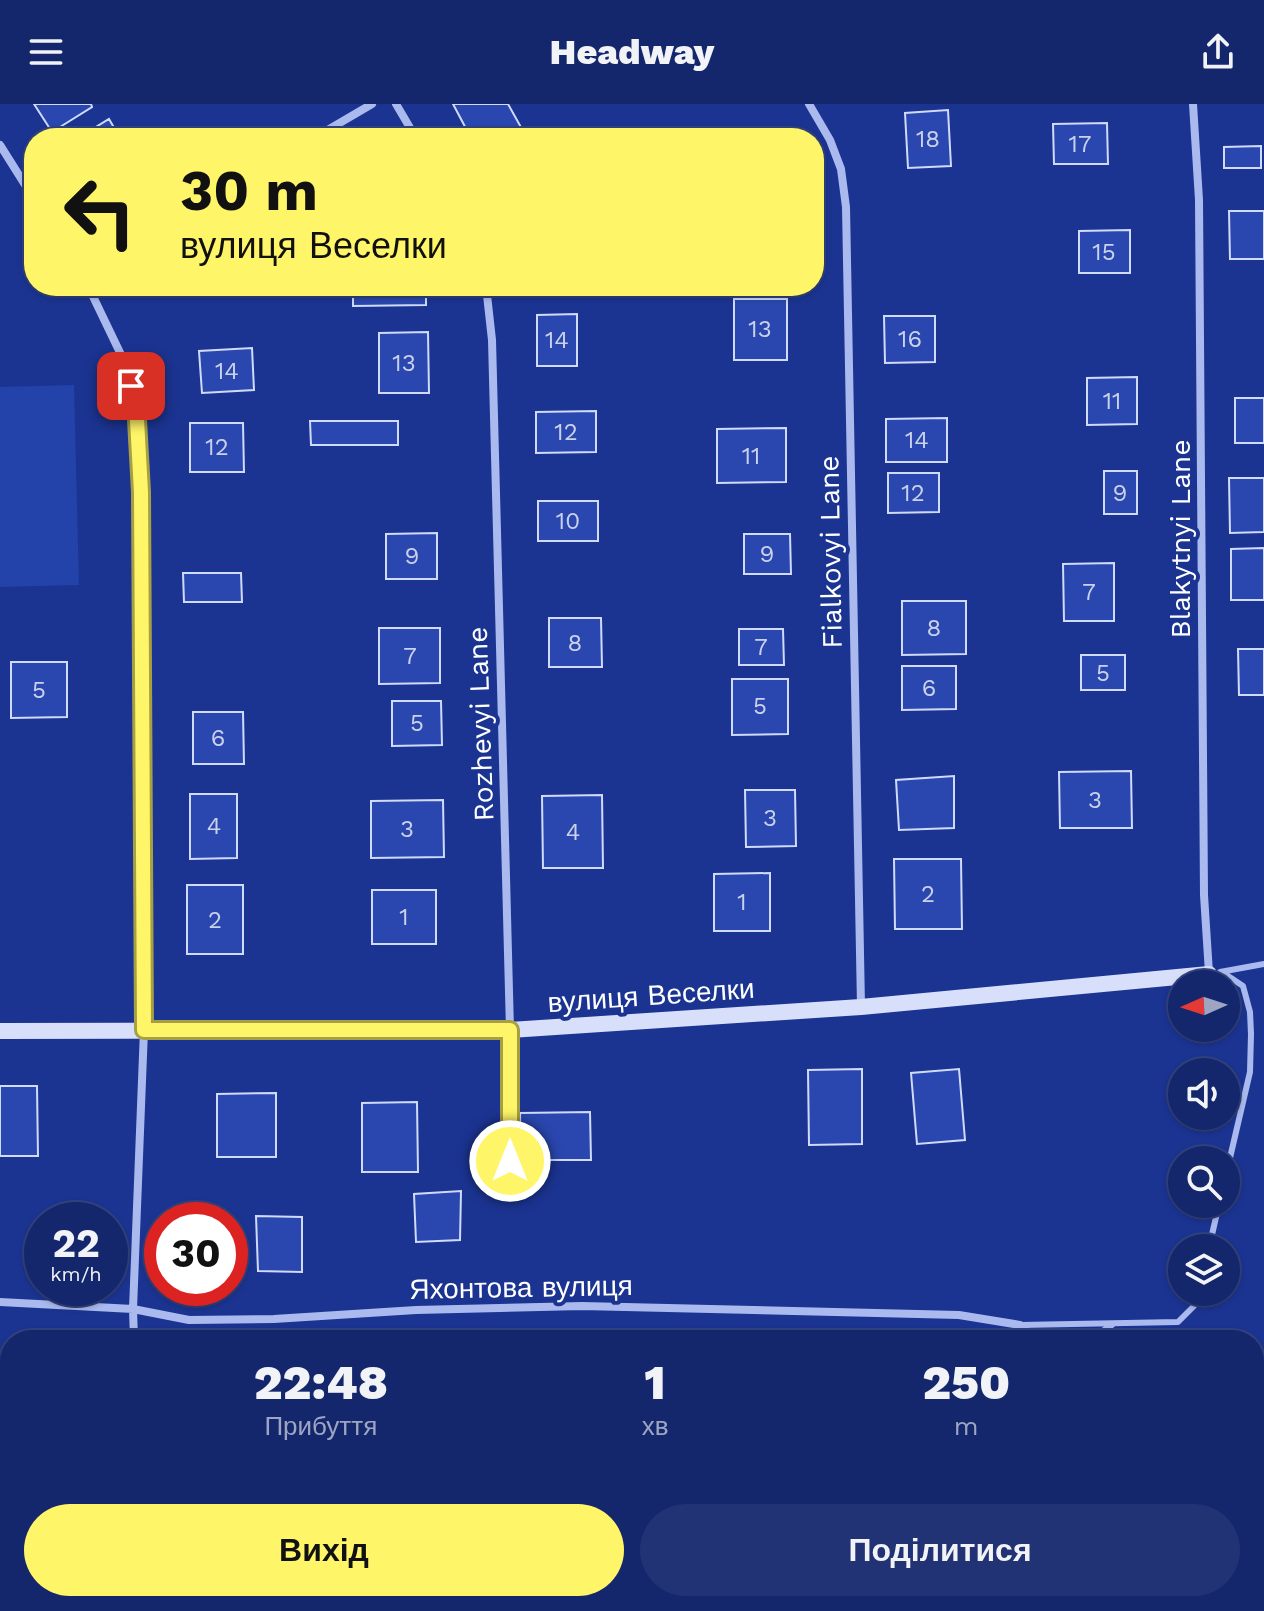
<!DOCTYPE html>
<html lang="uk">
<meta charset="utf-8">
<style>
:root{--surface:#14276d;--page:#213375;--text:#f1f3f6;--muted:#9da5c2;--line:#334480;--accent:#fff568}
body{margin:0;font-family:"Work Sans",sans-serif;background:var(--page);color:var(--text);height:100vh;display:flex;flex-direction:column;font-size:30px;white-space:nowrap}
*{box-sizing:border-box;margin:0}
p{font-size:26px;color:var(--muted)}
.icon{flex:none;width:44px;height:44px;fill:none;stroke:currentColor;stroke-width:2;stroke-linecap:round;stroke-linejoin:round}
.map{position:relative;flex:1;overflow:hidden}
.details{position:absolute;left:0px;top:1226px;width:1264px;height:282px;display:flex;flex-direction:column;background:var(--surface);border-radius:32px 32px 0 0;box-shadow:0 2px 6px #0004,0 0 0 2px var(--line)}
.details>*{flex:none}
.top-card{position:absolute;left:24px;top:24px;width:800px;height:168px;border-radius:32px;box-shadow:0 2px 6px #0004,0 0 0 2px var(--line);background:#fff568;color:#111;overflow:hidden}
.needle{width:52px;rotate:267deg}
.fabs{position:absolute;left:1168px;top:866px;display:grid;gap:16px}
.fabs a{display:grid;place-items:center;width:72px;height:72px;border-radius:50%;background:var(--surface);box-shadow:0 2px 6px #0004,0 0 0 2px var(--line);font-size:40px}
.speed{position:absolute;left:24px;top:1098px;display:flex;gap:16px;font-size:40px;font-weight:700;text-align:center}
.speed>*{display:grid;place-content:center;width:104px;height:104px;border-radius:50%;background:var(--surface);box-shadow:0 2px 6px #0004,0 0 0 2px var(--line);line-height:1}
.speed small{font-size:20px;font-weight:400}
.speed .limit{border:12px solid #d22;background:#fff;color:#111}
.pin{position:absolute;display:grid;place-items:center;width:68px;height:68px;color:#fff;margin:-34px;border-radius:16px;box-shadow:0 4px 12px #0006}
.me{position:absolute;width:88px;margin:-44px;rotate:0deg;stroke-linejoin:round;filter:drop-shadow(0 0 6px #0008)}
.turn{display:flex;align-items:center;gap:28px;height:168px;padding:0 24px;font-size:36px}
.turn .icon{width:104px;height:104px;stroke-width:2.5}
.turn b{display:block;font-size:56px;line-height:68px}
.eta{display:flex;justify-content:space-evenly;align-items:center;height:136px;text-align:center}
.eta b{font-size:48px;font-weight:800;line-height:56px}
.cta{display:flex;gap:16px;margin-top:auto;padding:16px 24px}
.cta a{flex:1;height:92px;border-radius:48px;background:var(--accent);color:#111;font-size:32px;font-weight:800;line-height:92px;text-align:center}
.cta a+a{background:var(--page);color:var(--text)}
header{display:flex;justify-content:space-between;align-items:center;height:104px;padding:0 24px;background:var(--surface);font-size:36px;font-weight:800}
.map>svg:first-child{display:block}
.green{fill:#2342aa}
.building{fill:#2a47af;stroke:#d0dafa;stroke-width:2}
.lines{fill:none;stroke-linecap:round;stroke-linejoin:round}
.lane{stroke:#aabaef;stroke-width:6}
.street{stroke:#aabaef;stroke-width:8}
.secondary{stroke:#d7dffa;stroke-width:16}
.route-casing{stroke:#a69f44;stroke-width:20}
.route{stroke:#fff568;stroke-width:14}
.labels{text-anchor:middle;stroke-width:8;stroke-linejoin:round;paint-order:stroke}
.number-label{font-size:24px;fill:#cad1eb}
.street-label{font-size:28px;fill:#fff;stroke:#1b3491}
</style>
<header><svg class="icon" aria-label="menu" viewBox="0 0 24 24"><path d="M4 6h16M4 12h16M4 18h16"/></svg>Headway<svg class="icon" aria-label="share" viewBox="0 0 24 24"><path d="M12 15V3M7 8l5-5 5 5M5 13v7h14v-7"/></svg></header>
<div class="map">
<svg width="1264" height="1507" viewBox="0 0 1264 1507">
<rect width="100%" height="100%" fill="#1b3491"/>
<path class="green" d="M74,281L79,481L0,483V283Z"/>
<path class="building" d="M34,0H91L92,3L52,28Z
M453,0H508L522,25L506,34H471Z
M948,6L951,62L908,64L905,9Z
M109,15L120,34H78Z
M1107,19L1108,60H1054L1053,20Z
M1261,42V64H1224V43Z
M1229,107H1264V155H1230Z
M1130,126V169H1079V127Z
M353,182H426V201L353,202Z
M734,195H787V256H734Z
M577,210V262H537V211Z
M884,212H935V258L885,259Z
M428,228L429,289H379V229Z
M252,244L254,286L202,289L199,247Z
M1137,273V320L1087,321V274Z
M1235,294H1264V339H1235Z
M596,307V348L536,349V308Z
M947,314V358H886V315Z
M310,317H398V341H311Z
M190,319H243L244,368H190Z
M786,324V378L717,379V325Z
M1104,367H1137V410H1104Z
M888,369H939V408L888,409Z
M1229,374H1264V428L1230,429Z
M538,397H598V437H538Z
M437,429V475H386V430Z
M744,430H790L791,470H744Z
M1264,444V496H1231V445Z
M1114,459V517H1064L1063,460Z
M183,469H241L242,498H184Z
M902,497H966V550L902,551Z
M549,514H601L602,563H549Z
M379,524H440V579L379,580Z
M739,525H783L784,561H739Z
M1238,545H1264V591H1239Z
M1081,551H1125V586H1081Z
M11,558H67V613L11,614Z
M902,562H956V605L902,606Z
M732,575H788V630L732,631Z
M392,597H441L442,641L392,642Z
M193,608H243L244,660H193Z
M1131,667L1132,724H1060L1059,668Z
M954,672V724L899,726L896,676Z
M745,686H795L796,742L746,743Z
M190,690H237V754L190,755Z
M602,691L603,764H543L542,692Z
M443,696L444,753L371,754V697Z
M894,755H961L962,825H895Z
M770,769V827H714V770Z
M187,781H243V850H187Z
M372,786H436V840H372Z
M862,965V1040L809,1041L808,966Z
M959,965L965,1036L917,1040L911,969Z
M0,982H37L38,1052H0Z
M276,989V1053H217V990Z
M417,998L418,1068H362V999Z
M590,1008L591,1056H521L520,1009Z
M461,1087L460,1136L416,1138L414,1090Z
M168,1109L216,1112V1116H169Z
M256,1112L302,1113V1168L258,1167Z
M0,1332H10V1388H0Z
M415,1498H461L462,1507H416Z
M552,1498H611V1507H552Z
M862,1498H907L905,1507H859Z
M1033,1498H1097L1095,1507H1031Z
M259,1504L327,1505V1507H259Z"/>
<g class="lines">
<path class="lane" d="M1220,868L1264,860
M1222,868L1243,882L1250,908L1251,930L1250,968L1226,1071
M1209,1144L1219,1100
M1020,1221L1178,1218L1197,1199L1199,1188
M1088,1236L1112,1221"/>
<path class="street" d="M396,0L416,34
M809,0L830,36L841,65L846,103L861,902
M1193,0L1199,96L1204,791L1209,869
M314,34L372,0
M0,41L34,95
M88,182L125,259L136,298L141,388L144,926L133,1205L134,1236
M486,182L492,236L510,926V1057
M0,1198L133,1205L189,1216L274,1215L416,1206L582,1202L959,1211L1020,1221L1038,1236
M138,1498L139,1507
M981,1507L983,1498"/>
<path class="secondary" d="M0,927L510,926L861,903L1209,870"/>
</g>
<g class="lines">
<g class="route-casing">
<path id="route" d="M131,282L136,298L141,388L144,926H510V1057"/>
</g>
<use href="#route" class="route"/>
</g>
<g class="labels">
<g class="number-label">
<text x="928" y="43">18</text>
<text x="1080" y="48">17</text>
<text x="1104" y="156">15</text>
<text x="760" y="233">13</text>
<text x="910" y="243">16</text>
<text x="557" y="244">14</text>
<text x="404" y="267">13</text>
<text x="227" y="275">14</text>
<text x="1112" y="305">11</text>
<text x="566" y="336">12</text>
<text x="917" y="344">14</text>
<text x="217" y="351">12</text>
<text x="751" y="360">11</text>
<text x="913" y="397">12</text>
<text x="1120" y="397">9</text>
<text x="568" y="425">10</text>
<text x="767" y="458">9</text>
<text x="412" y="460">9</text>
<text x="1089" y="496">7</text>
<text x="934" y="532">8</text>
<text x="575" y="547">8</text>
<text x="761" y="551">7</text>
<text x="410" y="560">7</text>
<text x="1103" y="577">5</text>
<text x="929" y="592">6</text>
<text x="39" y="594">5</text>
<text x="760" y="610">5</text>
<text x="417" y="627">5</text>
<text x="218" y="642">6</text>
<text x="1095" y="704">3</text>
<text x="770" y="722">3</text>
<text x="214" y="730">4</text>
<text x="407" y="733">3</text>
<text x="573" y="736">4</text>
<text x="928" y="798">2</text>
<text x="742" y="806">1</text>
<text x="404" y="821">1</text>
<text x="215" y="824">2</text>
</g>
<g class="street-label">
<text transform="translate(1180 435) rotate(-90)" y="10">Blakytnyi Lane</text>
<text transform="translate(830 448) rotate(-91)" y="10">Fialkovyi Lane</text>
<text transform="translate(480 620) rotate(-92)" y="10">Rozhevyi Lane</text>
<text transform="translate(651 891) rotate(-4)" y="10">вулиця Веселки</text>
<text transform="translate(521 1183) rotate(-1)" y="10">Яхонтова вулиця</text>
</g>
</g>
</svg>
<div class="fabs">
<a><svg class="needle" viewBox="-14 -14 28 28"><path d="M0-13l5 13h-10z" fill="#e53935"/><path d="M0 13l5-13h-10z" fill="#9da5c2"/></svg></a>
<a><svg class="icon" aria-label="sound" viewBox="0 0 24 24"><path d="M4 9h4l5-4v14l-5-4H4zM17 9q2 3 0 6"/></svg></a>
<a><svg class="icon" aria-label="search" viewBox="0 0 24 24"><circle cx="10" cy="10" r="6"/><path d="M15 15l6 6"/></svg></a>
<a><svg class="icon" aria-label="layers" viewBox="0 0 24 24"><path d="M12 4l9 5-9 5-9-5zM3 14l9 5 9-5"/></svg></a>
</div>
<div class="speed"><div>22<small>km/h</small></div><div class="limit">30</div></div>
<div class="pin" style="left:131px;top:282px;background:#d93025"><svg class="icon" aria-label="arrive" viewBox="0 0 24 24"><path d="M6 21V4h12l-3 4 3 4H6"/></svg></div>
<svg class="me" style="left:510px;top:1057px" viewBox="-20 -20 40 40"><circle r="17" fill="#fff568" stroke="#fff" stroke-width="3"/><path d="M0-11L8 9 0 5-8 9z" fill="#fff"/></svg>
<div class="top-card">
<div class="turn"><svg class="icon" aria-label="left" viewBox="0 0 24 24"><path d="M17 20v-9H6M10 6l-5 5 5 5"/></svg><div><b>30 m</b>вулиця Веселки</div></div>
</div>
<section class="details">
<div class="eta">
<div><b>22:48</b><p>Прибуття</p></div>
<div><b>1</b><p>хв</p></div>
<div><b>250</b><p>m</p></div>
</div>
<div class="cta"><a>Вихід</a><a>Поділитися</a></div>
</section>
</div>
